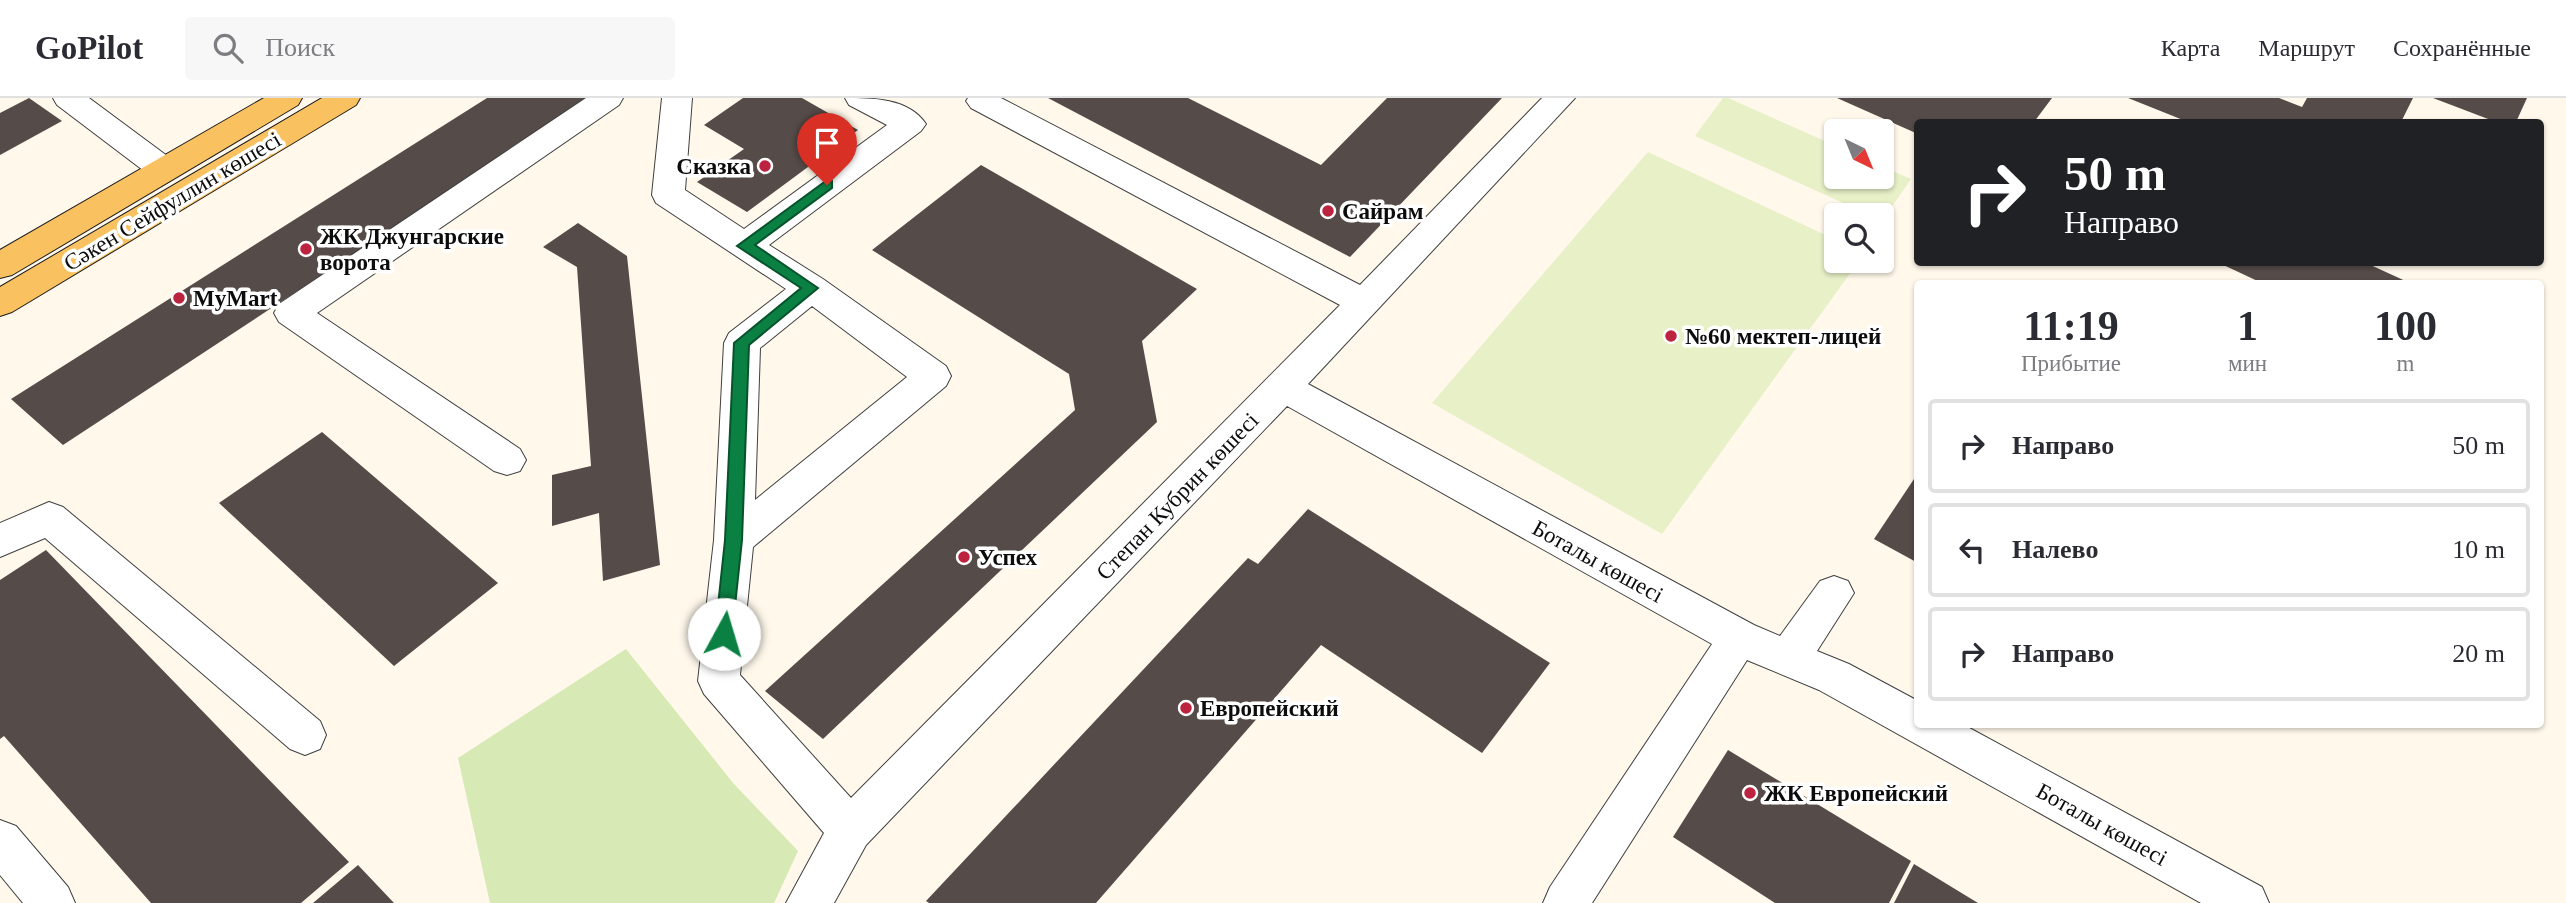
<!DOCTYPE html>
<html lang="ru">
<meta charset="utf-8">
<style>
:root{--surface:#fff;--page:#f7f7f7;--text:#2b2b33;--muted:#7c7c81;--line:#e1e1e2}
body{margin:0;font-family:"Times New Roman",serif;background:var(--page);color:var(--text);height:100vh;display:flex;flex-direction:column;font-size:26px;white-space:nowrap}
*{box-sizing:border-box;margin:0}
p{font-size:23px;color:var(--muted)}
.icon{flex:none;width:38px;height:38px;fill:none;stroke:currentColor;stroke-width:2;stroke-linecap:round;stroke-linejoin:round}
.map{position:relative;flex:1;overflow:hidden}
.panel{position:absolute;left:1914px;top:182px;width:630px;height:448px;display:flex;flex-direction:column;background:var(--surface);border-radius:7px;box-shadow:0 2px 5px #0004}
.panel>*{flex:none}
.guide{position:absolute;left:1914px;top:21px;width:630px;height:147px;border-radius:7px;box-shadow:0 2px 5px #0004;background:#202124;color:#fff;overflow:hidden}
.needle{width:46px;rotate:137deg}
.tools{position:absolute;left:1824px;top:21px;display:grid;gap:14px}
.tools a{display:grid;place-items:center;width:70px;height:70px;border-radius:7px;background:var(--surface);box-shadow:0 2px 5px #0004;font-size:35px}
.pin{position:absolute;display:grid;place-items:center;width:60px;height:60px;color:#fff;margin:-72px -30px;border-radius:50% 50% 50% 0;rotate:-45deg;box-shadow:0 0 7px #0007}
.pin .icon{rotate:45deg}
.me{position:absolute;width:77px;margin:-38px;rotate:6deg;stroke-linejoin:round;filter:drop-shadow(0 0 5px #0008)}
.turn{display:flex;align-items:center;gap:24px;height:147px;padding:0 35px;font-size:32px}
.turn .icon{width:91px;height:91px;stroke-width:2.5}
.turn b{display:block;font-size:49px;line-height:60px}
.eta{display:flex;justify-content:space-evenly;align-items:center;height:119px;text-align:center}
.eta b{font-size:42px;font-weight:600;line-height:49px}
ul{padding:0;list-style:none}
li{display:flex;align-items:center;gap:21px;height:94px;margin:0 14px 10px;padding:0 21px;border:4px solid var(--line);border-radius:7px}
li div{flex:1}
li b{display:block;font-size:26px}
li em{font-style:normal}
header{display:flex;align-items:center;gap:42px;box-sizing:border-box;height:98px;padding:0 35px;background:var(--surface);border-bottom:2px solid var(--line)}
header strong{font-size:33px}
nav{display:flex;gap:38px;margin-inline-start:auto;font-size:24px}
.search{width:490px;height:63px;background:var(--page);display:flex;align-items:center;gap:18px;box-sizing:border-box;padding:0 24px;border-radius:7px;color:var(--muted);font-size:26px}
.map>svg:first-child{display:block}
.green{fill:#d7e9b5}
.pitch{fill:#e7f0c7}
.building{fill:#554b48}
.lines{fill:none;stroke-linecap:round;stroke-linejoin:round}
.minor-casing{stroke:#3f3f3f;stroke-width:2}
.major-casing{stroke:#1d1d1d;stroke-width:2}
.minor{fill:#fff;fill-rule:evenodd}
.major{fill:#fac160;fill-rule:evenodd}
.route{fill:#0b8043;stroke:#07532c;stroke-width:2}
.poi-dot{fill:#bc233e;stroke:#fff;stroke-width:2.5}
.labels{text-anchor:middle;stroke-width:7;stroke-linejoin:round;paint-order:stroke}
.poi-label{font-size:23px;font-weight:bold;fill:#0c0c0c;stroke:#fff;text-anchor:start}
.street-label{font-size:23px;fill:#0c0c0c;stroke:#fff}
</style>
<header>
<strong>GoPilot</strong>
<div class="search"><svg class="icon" aria-label="search" viewBox="0 0 24 24"><circle cx="10" cy="10" r="6"/><path d="M15 15l6 6"/></svg>Поиск</div>
<nav><a>Карта</a><a>Маршрут</a><a>Сохранённые</a></nav>
</header>
<div class="map">
<svg width="2566" height="805" viewBox="0 0 2566 805">
<rect width="100%" height="100%" fill="#fff8eb"/>
<path class="green" d="M626,551L734,686L798,753L774,805H490L458,660Z"/>
<path class="pitch" d="M1723,0H1728L1836,48V79H1881V68L1911,81L1882,123L1881,117H1870L1695,38Z
M1648,54L1836,142V163H1859L1662,436L1432,305Z"/>
<path class="building" d="M29,0L62,23L0,57V15Z
M487,0H591L63,347L11,301Z
M743,0H802L858,32L747,114L697,84L744,51L704,27Z
M1048,0H1188L1321,67L1387,0H1502L1350,159Z
M1837,0H2052L2034,24H1918V36Z
M2128,0H2279L2302,9L2307,0H2413L2401,24H2188Z
M2433,0H2527L2516,24H2496Z
M981,67L1197,191L1142,243L1157,324L823,641L765,593L1075,312L1069,276L872,152Z
M578,125L627,158L660,467L603,483L599,415L552,428V377L591,368L577,169L543,149Z
M2217,164H2364L2412,186H2264Z
M322,334L498,485L394,568L219,405Z
M1918,375V465L1874,441Z
M1308,411L1550,565L1482,655L1321,547L1096,805H929L926,803L1248,460L1258,466Z
M46,452L349,764L301,805H151L4,638L0,641V482Z
M1728,652L1911,763L1889,805H1775L1673,739Z
M1914,766L1978,805H1894Z
M358,767L394,805H313Z"/>
<g class="lines">
<g class="minor-casing">
<path id="minor" d="M53,0H89L174,63L179,71L174,79L163,82L152,79L57,7Z
M586,0H623L619,7L317,215L520,351L526,362L520,373L507,377L494,373L279,224L274,215L279,206Z
M662,0H692L685,92L744,131L887,27L849,7L845,0C872,0 909,0 926,26L921,33L769,147L823,181L946,268L951,278L946,288L753,449L740,577L851,700L1340,207L971,10L966,3L968,0H1001L1360,187L1542,0H1575L1308,286L1754,527L1780,538L1820,483L1834,478L1848,483L1854,495L1817,553L1849,566L1918,603V626H1962L2262,789L2269,805H2201L1819,592L1747,562L1592,805H1543L1550,789L1712,546L1287,308L866,747L834,805H786L824,735L704,596L698,583L714,442L724,245L729,235L786,191L656,105L652,97ZM812,208L907,279L755,402L760,250Z
M49,404L63,409L320,623L326,637L320,651L305,657L290,651L45,440L0,459V425Z
M0,722L16,728L68,789L75,805H23L0,777Z"/>
</g>
<g class="major-casing">
<path id="major" d="M264,0H302L298,7L12,177L0,180V152Z
M322,0H360L356,7L12,214L0,218V189Z"/>
</g>
<use href="#minor" class="minor"/>
<use href="#major" class="major"/>
</g>
<path class="route" d="M827,82L832,83V90L755,147L818,190L749,247L742,442L732,536L730,541L724,543L718,541L715,536L725,442L734,245L801,190L737,148Z"/>
<g class="poi-dot">
<circle cx="765" cy="68" r="7"/>
<circle cx="1328" cy="113" r="7"/>
<circle cx="306" cy="151" r="7"/>
<circle cx="179" cy="200" r="7"/>
<circle cx="1671" cy="238" r="7"/>
<circle cx="964" cy="459" r="7"/>
<circle cx="1186" cy="610" r="7"/>
<circle cx="1750" cy="695" r="7"/>
</g>
<g class="labels">
<g class="poi-label">
<text x="751" y="76" text-anchor="end">Сказка</text>
<text x="1342" y="121">Сайрам</text>
<text x="320" y="146">ЖК Джунгарские<tspan x="320" dy="26">ворота</tspan></text>
<text x="193" y="208">MyMart</text>
<text x="1685" y="246">№60 мектеп-лицей</text>
<text x="978" y="467">Успех</text>
<text x="1200" y="618">Европейский</text>
<text x="1764" y="703">ЖК Европейский</text>
</g>
<g class="street-label">
<text transform="translate(172 103) rotate(-31)" y="8">Сәкен Сейфуллин көшесі</text>
<text transform="translate(1177 398) rotate(-46)" y="8">Степан Кубрин көшесі</text>
<text transform="translate(1598 463) rotate(29)" y="8">Боталы көшесі</text>
<text transform="translate(2102 726) rotate(29)" y="8">Боталы көшесі</text>
</g>
</g>
</svg>
<div class="tools">
<a><svg class="needle" viewBox="-14 -14 28 28"><path d="M0-13l5 13h-10z" fill="#e53935"/><path d="M0 13l5-13h-10z" fill="#7c7c81"/></svg></a>
<a><svg class="icon" aria-label="search" viewBox="0 0 24 24"><circle cx="10" cy="10" r="6"/><path d="M15 15l6 6"/></svg></a>
</div>
<div class="pin" style="left:827px;top:87px;background:#d93025"><svg class="icon" aria-label="arrive" viewBox="0 0 24 24"><path d="M6 21V4h12l-3 4 3 4H6"/></svg></div>
<svg class="me" style="left:724px;top:536px" viewBox="-20 -20 40 40"><circle r="19" fill="#fff"/><path d="M0-13L10 11 0 6-10 11z" fill="#0b8043"/></svg>
<div class="guide">
<div class="turn"><svg class="icon" aria-label="right" viewBox="0 0 24 24"><path d="M7 20v-9h11M14 6l5 5-5 5"/></svg><div><b>50 m</b>Направо</div></div>
</div>
<section class="panel">
<div class="eta">
<div><b>11:19</b><p>Прибытие</p></div>
<div><b>1</b><p>мин</p></div>
<div><b>100</b><p>m</p></div>
</div>
<ul>
<li><svg class="icon" aria-label="right" viewBox="0 0 24 24"><path d="M7 20v-9h11M14 6l5 5-5 5"/></svg><div><b>Направо</b></div><em>50 m</em></li>
<li><svg class="icon" aria-label="left" viewBox="0 0 24 24"><path d="M17 20v-9H6M10 6l-5 5 5 5"/></svg><div><b>Налево</b></div><em>10 m</em></li>
<li><svg class="icon" aria-label="right" viewBox="0 0 24 24"><path d="M7 20v-9h11M14 6l5 5-5 5"/></svg><div><b>Направо</b></div><em>20 m</em></li>
</ul>
</section>
</div>
